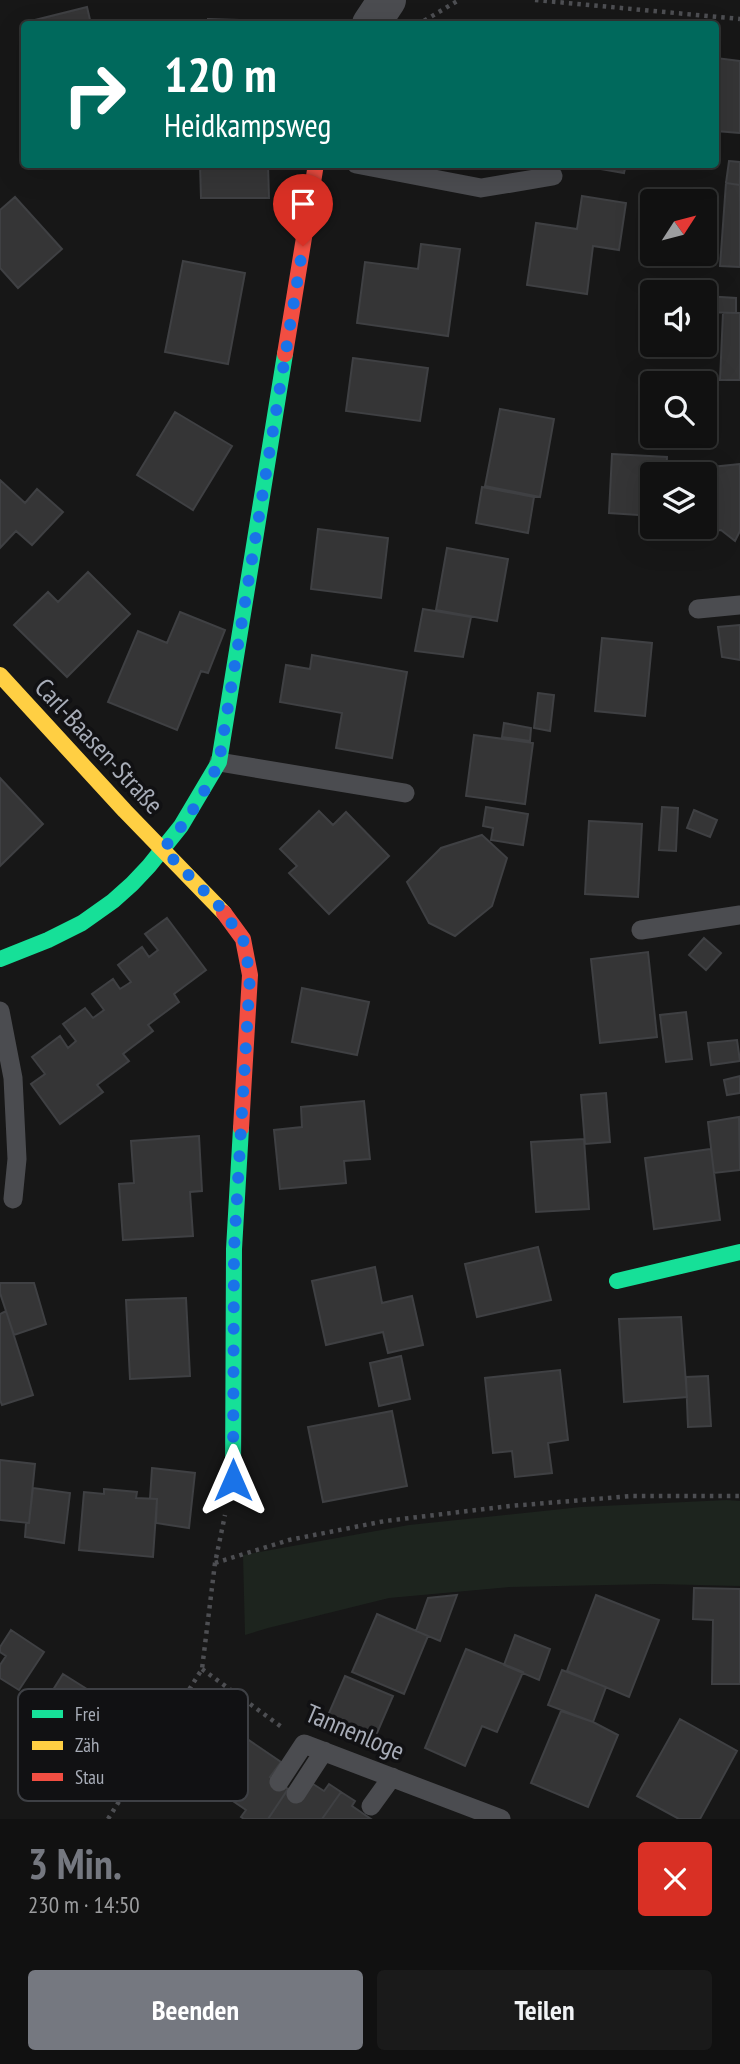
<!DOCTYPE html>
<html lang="de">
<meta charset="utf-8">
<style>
:root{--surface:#111;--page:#1a1a1a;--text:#f1f3f6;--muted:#9c9d9f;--line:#303131;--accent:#757880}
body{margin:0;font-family:"PT Sans Narrow",sans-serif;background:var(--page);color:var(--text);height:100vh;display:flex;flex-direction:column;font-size:26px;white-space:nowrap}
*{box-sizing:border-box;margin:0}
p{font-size:23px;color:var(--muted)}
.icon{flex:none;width:38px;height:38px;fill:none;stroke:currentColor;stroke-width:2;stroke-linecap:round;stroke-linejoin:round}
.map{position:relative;height:1819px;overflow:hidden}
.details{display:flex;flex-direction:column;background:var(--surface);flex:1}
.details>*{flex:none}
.hud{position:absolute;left:21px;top:21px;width:698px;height:147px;border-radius:7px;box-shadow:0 7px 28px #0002,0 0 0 2px var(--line);background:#00695c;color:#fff;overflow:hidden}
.needle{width:46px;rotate:54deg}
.tools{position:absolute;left:640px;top:189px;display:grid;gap:14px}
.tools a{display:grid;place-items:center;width:77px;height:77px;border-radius:7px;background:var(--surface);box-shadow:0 7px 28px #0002,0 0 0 2px var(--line);font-size:35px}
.pin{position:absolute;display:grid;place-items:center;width:60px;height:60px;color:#fff;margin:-72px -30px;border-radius:50% 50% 50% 0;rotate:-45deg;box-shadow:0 0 7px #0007}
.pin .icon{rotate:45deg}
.me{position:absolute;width:77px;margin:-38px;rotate:0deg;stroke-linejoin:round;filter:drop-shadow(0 0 5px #0008)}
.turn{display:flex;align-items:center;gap:24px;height:147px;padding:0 28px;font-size:32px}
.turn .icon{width:91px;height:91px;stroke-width:2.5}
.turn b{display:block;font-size:49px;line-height:60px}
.round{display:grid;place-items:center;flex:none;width:74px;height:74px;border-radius:7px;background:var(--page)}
.head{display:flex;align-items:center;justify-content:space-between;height:119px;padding:0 28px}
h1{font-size:42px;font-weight:600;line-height:52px;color:var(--accent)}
.action{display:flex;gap:14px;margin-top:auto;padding:14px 28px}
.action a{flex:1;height:80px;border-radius:7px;background:var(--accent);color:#fff;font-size:28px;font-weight:600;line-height:80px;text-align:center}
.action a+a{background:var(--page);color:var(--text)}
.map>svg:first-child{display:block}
.green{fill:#1d241e}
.building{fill:#353536;stroke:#3f4043;stroke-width:2}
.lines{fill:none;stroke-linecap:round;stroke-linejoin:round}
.path{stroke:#4d4e52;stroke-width:4.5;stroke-dasharray:3.5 5;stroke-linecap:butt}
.lane{stroke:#4b4c50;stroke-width:19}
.street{stroke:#4b4c50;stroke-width:38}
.fast{stroke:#16e098;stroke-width:16}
.slow{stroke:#ffcf43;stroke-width:16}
.jam{stroke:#f24e42;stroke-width:16}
.route{stroke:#1a73e8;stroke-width:12;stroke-dasharray:0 21.6}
.labels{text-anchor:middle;stroke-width:7;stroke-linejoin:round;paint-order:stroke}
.street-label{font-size:26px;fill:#a8adb8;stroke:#111113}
.key{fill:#111113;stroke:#3e4045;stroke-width:2}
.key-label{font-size:19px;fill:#a8adb8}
</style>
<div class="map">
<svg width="740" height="1819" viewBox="0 0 740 1819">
<rect width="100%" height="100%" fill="#171717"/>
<path class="green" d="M727,1500L740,1501V1586L657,1584L510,1587L389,1598L268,1628L245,1635L243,1555L409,1525L581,1507Z"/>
<path class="building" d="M87,7L91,24H28L27,22Z
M208,19L274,21V24H208Z
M716,58L740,61V133L716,131Z
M729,161L740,162V185L726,183Z
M200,164H268L269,198H201Z
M572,164H626L624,173Z
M726,183L740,185V267L720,266Z
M582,196L626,203L619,250L593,246L587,294L527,285L536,223L577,229Z
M15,197L62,249L18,288L0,268V210Z
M421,244L460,249L448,336L357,323L365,262L418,269Z
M183,261L245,273L228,364L165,352Z
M705,296L736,298V313L705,312Z
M723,313H740V380H720Z
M353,358L428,368L420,421L346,411Z
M500,409L554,419L540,497L485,486Z
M175,412L232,446L193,510L137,475Z
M612,454L667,457L666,474H653V516L609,513Z
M740,464V531L735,541L721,530L707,532L705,474H702V468Z
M0,480L25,503L37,489L63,512L32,545L16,531L0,548Z
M482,487L534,497L528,533L476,523Z
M318,529L388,538L381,598L311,589Z
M447,548L508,559L497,621L436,610Z
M88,572L130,614L67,677L14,625L48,592L58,602Z
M423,609L471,617L463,657L415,651Z
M180,612L225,630L208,673L201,671L177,730L108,702L138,631L167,643Z
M740,625V660L722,657L718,627Z
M602,638L652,643L645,716L595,711Z
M312,655L407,672L392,758L336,748L342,713L280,702L286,665L310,669Z
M538,693L554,695L550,731L534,728Z
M504,723L531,728L530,741L502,737Z
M474,735L533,743L525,804L466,796Z
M0,778L43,824L0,866Z
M486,807L528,814L523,845L491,840L493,828L483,826Z
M662,807L678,808L676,851L659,850Z
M694,810L717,820L710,837L687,828Z
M319,811L333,825L346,812L389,856L329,914L289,873L297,866L280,849Z
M589,821L642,824L638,897L585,894Z
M482,835L507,858L492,906L455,936L429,923L407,882L441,848Z
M167,918L206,970L174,994L179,1002L148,1025L153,1031L123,1054L129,1061L97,1085L103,1092L60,1124L31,1084L45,1074L32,1057L60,1036L68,1048L76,1041L63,1024L85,1008L93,1018L104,1010L92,994L113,979L120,989L131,982L118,965L142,947L149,957L158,950L145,934Z
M704,938L721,953L706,970L689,955Z
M648,952L657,1037L600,1043L591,959Z
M302,988L369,1002L357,1055L292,1042Z
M686,1012L692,1059L666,1062L660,1015Z
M737,1040L740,1061L711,1065L708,1043Z
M740,1076V1093L727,1095L724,1080Z
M606,1093L610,1142L585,1144L581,1095Z
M364,1101L370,1159L344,1161L346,1183L280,1189L274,1130L302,1127L301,1107Z
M739,1117L740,1170L714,1173L708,1122Z
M199,1136L202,1191L190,1192L193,1236L123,1240L119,1184L134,1183L131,1141Z
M584,1139L589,1209L536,1212L531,1142Z
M711,1149L720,1220L654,1229L645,1158Z
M538,1247L551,1300L477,1317L465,1264Z
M375,1267L382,1303L412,1296L423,1345L388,1353L383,1332L326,1345L312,1281Z
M0,1283H34L46,1324L14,1335L0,1293Z
M186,1298L190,1376L130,1379L126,1300Z
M6,1311L33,1395L2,1405L0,1400V1314Z
M681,1317L687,1397L624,1402L619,1319Z
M401,1356L410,1399L379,1406L370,1363Z
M560,1370L568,1440L548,1443L552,1473L515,1477L512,1451L493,1453L485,1378Z
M708,1376L711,1426L688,1427L686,1377Z
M392,1411L407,1486L323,1502L308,1427Z
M0,1460L35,1464L29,1523L0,1520Z
M152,1468L195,1473L189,1528L156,1523L157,1499H150Z
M33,1488L70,1493L64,1543L25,1537L26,1523H29Z
M104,1489L137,1492L136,1498L157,1499L153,1557L79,1550L84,1492L104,1494Z
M694,1588L740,1589V1684H712L713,1620L693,1619Z
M457,1595L440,1641L416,1631L428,1598Z
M596,1595L659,1620L629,1697L567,1671Z
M377,1614L428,1636L404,1694L352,1672Z
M11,1630L44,1652L19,1690L0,1678V1665L6,1656L0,1652V1647Z
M515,1635L550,1649L539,1680L504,1665Z
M466,1649L523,1672L497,1732L482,1726L465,1766L425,1748Z
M562,1670L606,1687L593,1722L548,1705Z
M63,1674L122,1711L90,1763L31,1725Z
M345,1676L393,1696L374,1740L326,1720Z
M561,1711L593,1722L618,1735L588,1807L531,1783Z
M680,1719L737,1751L700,1819H679L637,1796Z
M237,1732L281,1762L270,1777L288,1789L268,1819H244L241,1817L246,1810L218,1791L212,1800L197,1791Z
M313,1784L324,1791L329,1784L341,1792L322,1819H268L288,1789Z
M341,1792L355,1801L352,1806L371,1819H322Z"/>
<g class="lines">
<path class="path" d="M535,0L740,19
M416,22H422L459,0
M215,1563L289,1540L385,1521L510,1506L632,1496H740
M202,1669L283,1728
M108,1819L202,1669L215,1563L225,1515"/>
<path class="lane" d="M356,164L481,188L553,176
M698,609L740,605
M219,762L405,793
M641,930L740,915
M0,1011L13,1078L17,1159L13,1199
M279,1782L304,1744L501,1819
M296,1794L324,1751
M371,1806L392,1777"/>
<path class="street" d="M371,24L387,0"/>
<path class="fast" d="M0,959L48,940L82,923L113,901L132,884L149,866L181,826L219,762L285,354
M617,1281L740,1252
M233,1480L234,1249L241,1128"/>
<path class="slow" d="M0,675L125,811L224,913"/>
<path class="jam" d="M285,354L316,164
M224,913L243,939L250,975L241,1128"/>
</g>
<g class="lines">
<path class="route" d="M233,1480L234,1249L250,975L243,939L219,906L163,849C187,822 204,794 219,762L303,246"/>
</g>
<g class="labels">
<g class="street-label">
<text transform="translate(99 746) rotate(47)" y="9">Carl-Baasen-Straße</text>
<text transform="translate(355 1732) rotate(23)" y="9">Tannenloge</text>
</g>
</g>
<rect x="18" y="1689" width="230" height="112" rx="10" class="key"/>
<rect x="32" y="1710" width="31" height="8" fill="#16e098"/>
<rect x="32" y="1741" width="31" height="9" fill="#ffcf43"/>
<rect x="32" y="1773" width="31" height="8" fill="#f24e42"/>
<g class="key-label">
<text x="75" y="1721">Frei</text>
<text x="75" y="1752">Zäh</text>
<text x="75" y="1784">Stau</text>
</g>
</svg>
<div class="tools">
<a><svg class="needle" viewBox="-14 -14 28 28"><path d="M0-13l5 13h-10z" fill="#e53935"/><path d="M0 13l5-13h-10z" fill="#9c9d9f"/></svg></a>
<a><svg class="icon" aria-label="sound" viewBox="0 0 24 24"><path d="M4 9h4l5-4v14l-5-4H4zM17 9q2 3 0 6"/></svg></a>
<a><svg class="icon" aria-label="search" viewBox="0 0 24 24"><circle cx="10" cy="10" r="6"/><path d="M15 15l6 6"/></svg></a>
<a><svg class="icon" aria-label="layers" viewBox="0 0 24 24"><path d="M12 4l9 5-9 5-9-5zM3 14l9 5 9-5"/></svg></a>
</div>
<div class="pin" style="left:303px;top:246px;background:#d93025"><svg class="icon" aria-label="arrive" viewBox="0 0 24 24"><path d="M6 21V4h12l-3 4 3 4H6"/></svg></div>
<svg class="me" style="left:233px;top:1480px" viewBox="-20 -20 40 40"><path d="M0-17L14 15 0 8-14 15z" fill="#1a73e8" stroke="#fff" stroke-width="4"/></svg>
<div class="hud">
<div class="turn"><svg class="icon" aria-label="right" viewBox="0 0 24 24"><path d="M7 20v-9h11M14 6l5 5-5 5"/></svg><div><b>120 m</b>Heidkampsweg</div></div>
</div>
</div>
<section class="details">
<div class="head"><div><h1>3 Min.</h1><p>230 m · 14:50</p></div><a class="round" style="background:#d93025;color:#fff"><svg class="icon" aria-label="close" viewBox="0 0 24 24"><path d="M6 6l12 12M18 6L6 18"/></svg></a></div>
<div class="action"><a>Beenden</a><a>Teilen</a></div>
</section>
